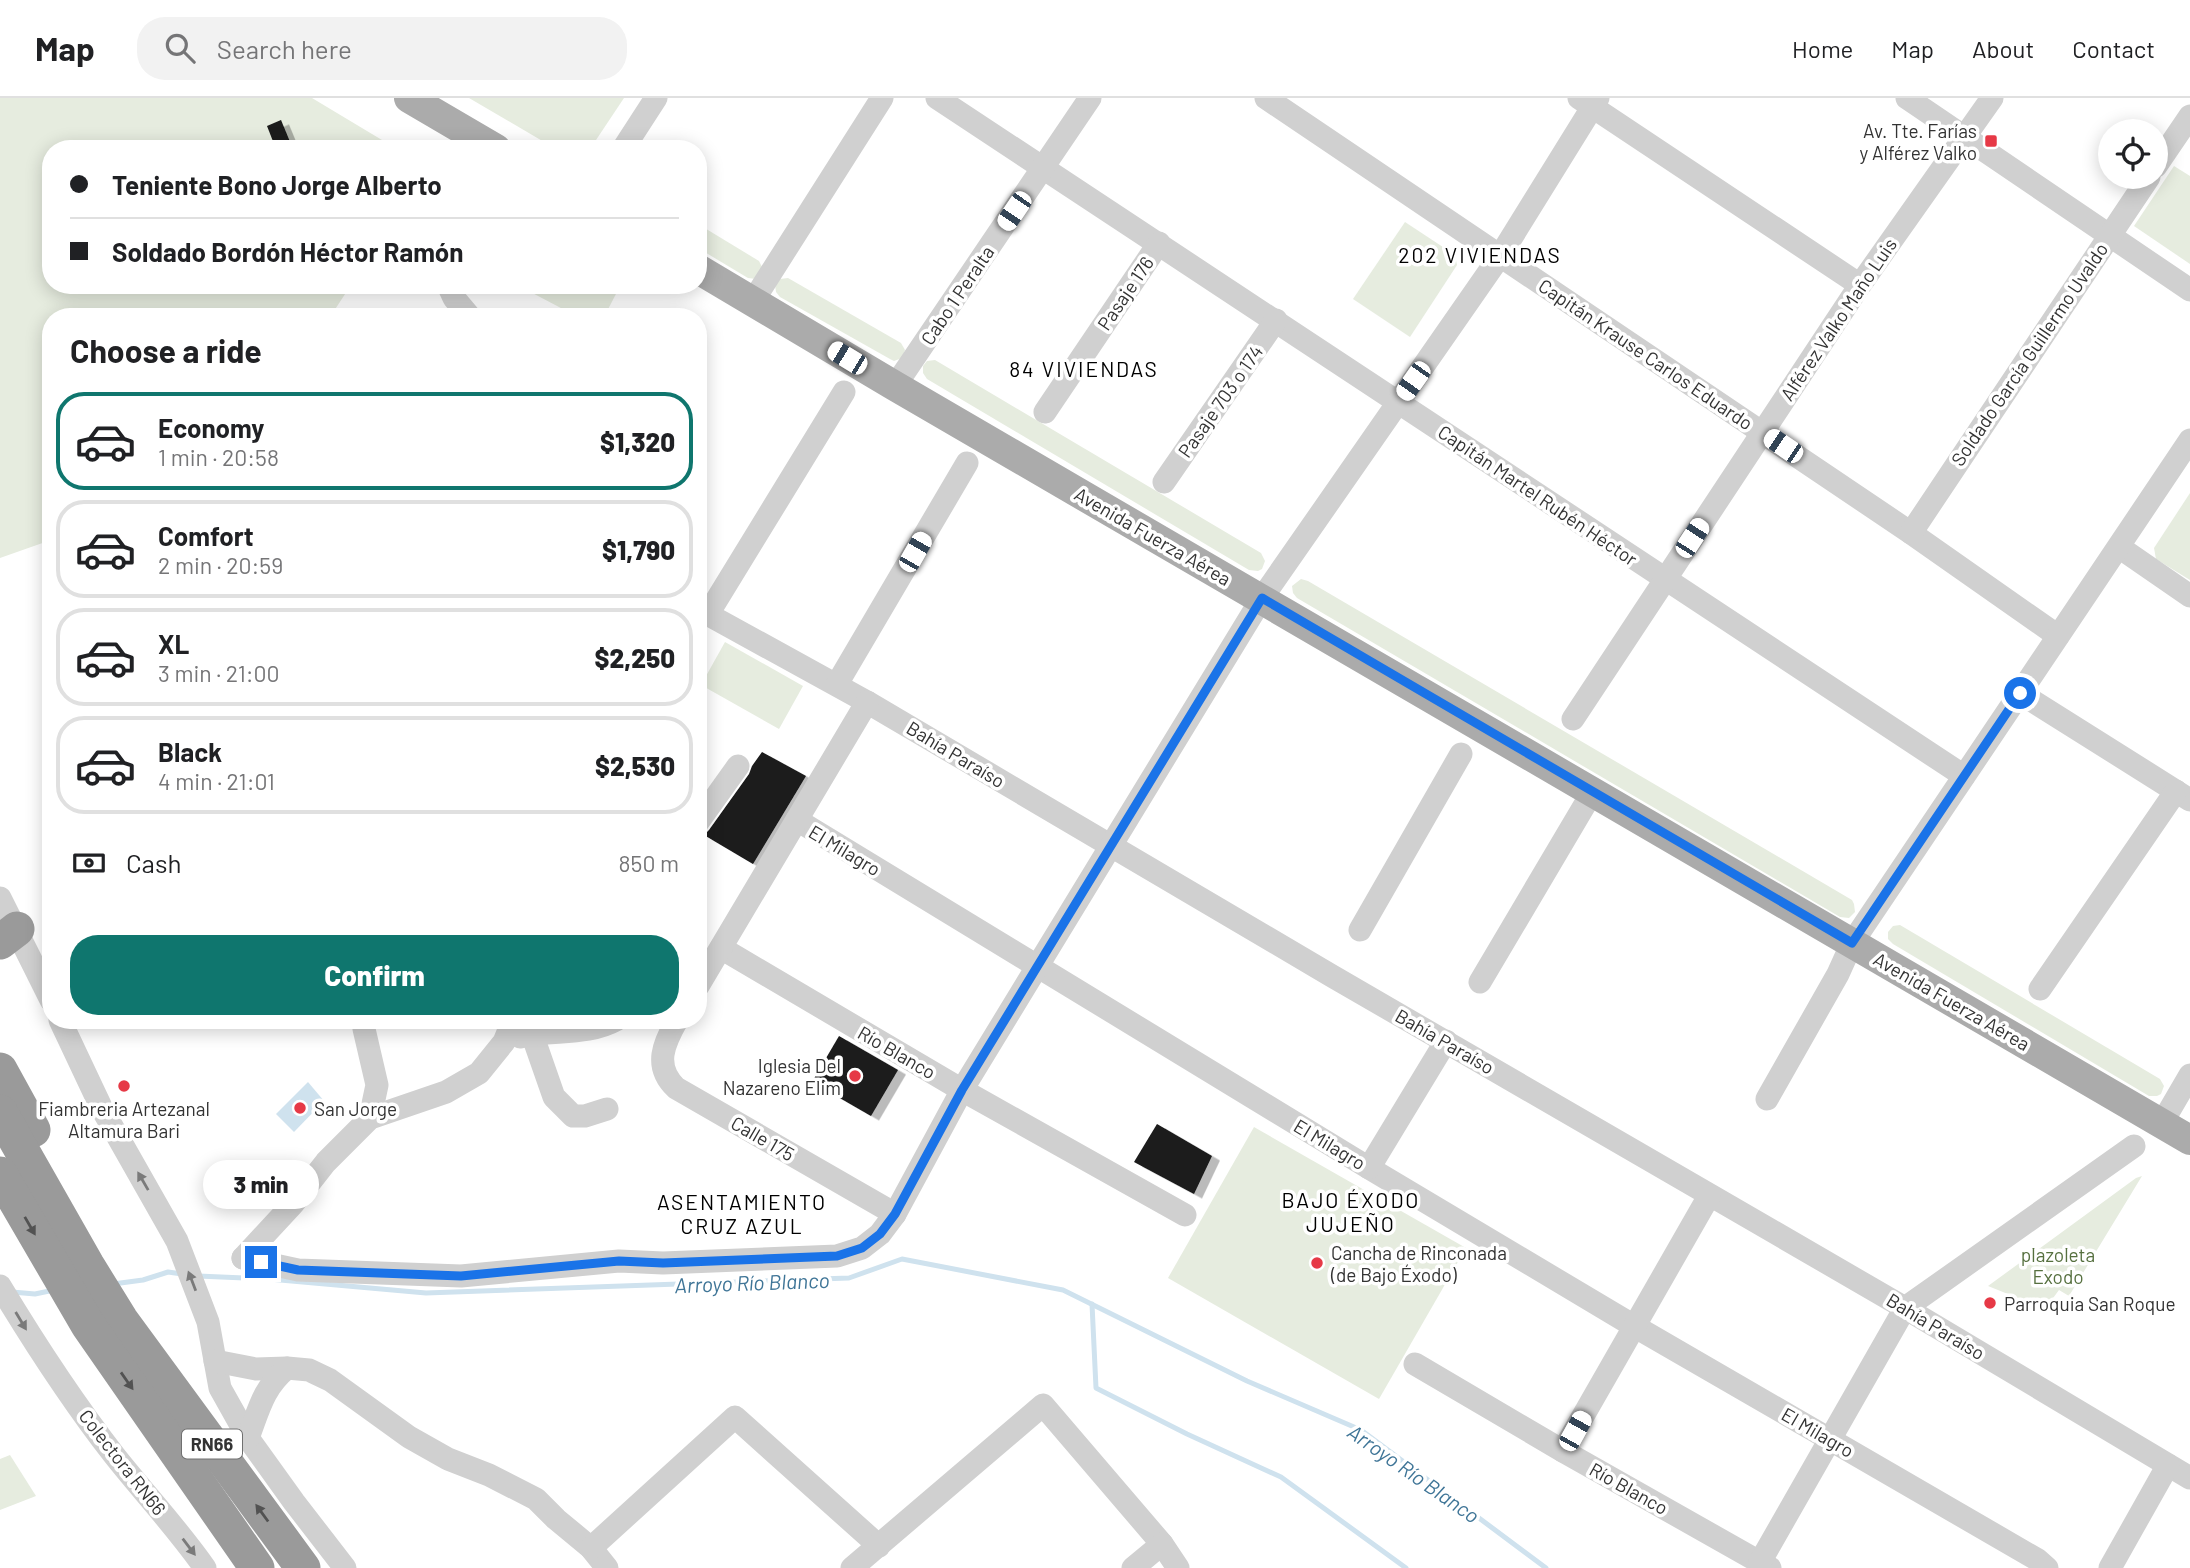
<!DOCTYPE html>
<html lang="en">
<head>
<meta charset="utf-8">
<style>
  :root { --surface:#fff; --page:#f2f2f2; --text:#202124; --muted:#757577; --line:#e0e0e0; --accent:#0f766e }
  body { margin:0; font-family:Barlow,sans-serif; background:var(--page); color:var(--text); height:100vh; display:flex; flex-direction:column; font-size:26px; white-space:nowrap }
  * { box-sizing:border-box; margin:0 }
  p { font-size:23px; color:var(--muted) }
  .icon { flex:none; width:38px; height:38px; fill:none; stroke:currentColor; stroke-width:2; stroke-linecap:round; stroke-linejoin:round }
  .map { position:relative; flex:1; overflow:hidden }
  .details { position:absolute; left:42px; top:210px; width:665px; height:721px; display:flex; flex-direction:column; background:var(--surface); border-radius:28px; box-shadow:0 4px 18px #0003 }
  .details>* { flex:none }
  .top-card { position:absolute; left:42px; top:42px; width:665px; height:154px; border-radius:28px; box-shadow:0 4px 18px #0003; display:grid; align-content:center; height:154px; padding:0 28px; background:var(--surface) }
  .tools { position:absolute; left:2098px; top:21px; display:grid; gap:14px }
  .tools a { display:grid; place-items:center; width:70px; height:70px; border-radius:50%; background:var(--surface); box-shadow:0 4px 18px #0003; font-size:35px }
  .end { position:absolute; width:32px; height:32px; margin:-16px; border:9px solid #1a73e8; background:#fff; box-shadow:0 0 0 4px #fff }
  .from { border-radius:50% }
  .bubble { position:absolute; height:49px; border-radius:24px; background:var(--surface); box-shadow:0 4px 18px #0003; font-size:23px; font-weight:800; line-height:49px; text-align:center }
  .car { position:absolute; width:21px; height:42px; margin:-21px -10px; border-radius:9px; box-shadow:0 0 5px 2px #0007; background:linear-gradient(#fff 24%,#345 0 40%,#fff 0 76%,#345 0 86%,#fff 0) }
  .top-card b { display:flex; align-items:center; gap:24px; height:66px; font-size:26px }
  .top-card b+b { border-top:2px solid var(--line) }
  .top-card i { width:18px; height:18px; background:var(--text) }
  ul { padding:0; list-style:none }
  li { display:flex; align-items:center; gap:21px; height:98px; margin:0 14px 10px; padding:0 14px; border:4px solid var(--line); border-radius:28px }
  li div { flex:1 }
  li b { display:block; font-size:26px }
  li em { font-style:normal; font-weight:800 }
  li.current { border-color:var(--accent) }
  li>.icon { width:63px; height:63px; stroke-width:1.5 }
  h2 { padding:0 28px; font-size:32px; line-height:84px }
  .pay { display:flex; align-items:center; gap:18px; height:77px; padding:0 28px; font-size:26px }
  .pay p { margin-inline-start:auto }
  .cta { display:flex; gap:14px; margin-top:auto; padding:14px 28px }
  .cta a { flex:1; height:80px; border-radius:28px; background:var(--accent); color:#fff; font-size:28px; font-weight:800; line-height:80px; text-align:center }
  header { display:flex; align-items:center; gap:42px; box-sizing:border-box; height:98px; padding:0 35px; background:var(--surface); border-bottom:2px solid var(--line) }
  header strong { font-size:33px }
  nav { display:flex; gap:38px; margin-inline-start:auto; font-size:24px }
  .search { width:490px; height:63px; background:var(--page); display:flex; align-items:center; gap:18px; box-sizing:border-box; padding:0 24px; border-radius:28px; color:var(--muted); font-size:26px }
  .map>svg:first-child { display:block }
</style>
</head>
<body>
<header>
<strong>Map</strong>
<div class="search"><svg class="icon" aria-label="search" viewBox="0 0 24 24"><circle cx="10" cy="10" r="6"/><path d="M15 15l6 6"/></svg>Search here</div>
<nav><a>Home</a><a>Map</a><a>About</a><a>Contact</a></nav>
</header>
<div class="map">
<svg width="2190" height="1470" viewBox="0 0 2190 1470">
  <defs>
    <filter id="shadow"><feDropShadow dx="8" dy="4.5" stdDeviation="0" flood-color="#0004"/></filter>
  </defs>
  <rect width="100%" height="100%" fill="#fff"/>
  <g fill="#e6ecdf">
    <polygon points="0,0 312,0 397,51 51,51 51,187 351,187 330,219 51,219 51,442 0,460"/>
    <polygon points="469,0 624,0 590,51 556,51"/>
    <polygon points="2174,68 2190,78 2190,166 2134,128"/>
    <polygon points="1405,124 1455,157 1457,167 1410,239 1353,201"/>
    <polygon points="698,126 759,163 763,171 756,181 748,180 698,150"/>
    <polygon points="788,180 901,245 905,252 902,260 894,263 890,261 780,199 776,194 775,187 780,181"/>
    <polygon points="522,187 610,187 618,192 604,219 578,219 521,189"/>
    <polygon points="935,262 1261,455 1265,463 1262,471 1258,473 1249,472 927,281 923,275 923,268 927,263"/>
    <polygon points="2190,395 2190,482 2156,461 2154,450"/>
    <polygon points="1301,481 1308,483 1852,802 1854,806 1855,814 1849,820 1840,819 1297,500 1293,495 1292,488"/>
    <polygon points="725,544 803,588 779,631 701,587"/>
    <polygon points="1900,827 2160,981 2164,988 2161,996 2157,998 2149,998 1893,846 1888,841 1888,834 1893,828"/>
    <polygon points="1254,1029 1466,1150 1379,1301 1168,1180"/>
    <polygon points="2142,1078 2069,1198 2059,1192 2045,1211 1988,1188 2136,1080"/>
    <polygon points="10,1357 36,1398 0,1412 0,1361"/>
  </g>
  <polygon fill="#cfe2ee" points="308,984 324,1003 294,1034 276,1016"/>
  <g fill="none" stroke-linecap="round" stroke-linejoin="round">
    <g stroke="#cfe2ee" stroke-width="5">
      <polyline points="198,1178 269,1181 426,1195 849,1180 902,1161 1063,1192 1247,1283 1361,1332 1546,1470"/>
      <polyline points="113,1186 143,1182 168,1174 182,1176"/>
      <polyline points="12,1194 35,1196 54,1192"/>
      <polyline points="1092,1206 1096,1290 1187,1336 1281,1379 1406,1470"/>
    </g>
  </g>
  <g fill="#1a1a1a" filter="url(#shadow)">
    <polygon points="281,22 293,51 276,51 267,28"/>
    <polygon points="762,654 806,678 753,766 704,737 709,732 749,676 752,668"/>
    <polygon points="839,938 898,972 871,1018 812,984"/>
    <polygon points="1157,1026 1212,1058 1194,1096 1134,1064"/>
  </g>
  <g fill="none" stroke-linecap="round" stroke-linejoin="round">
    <g stroke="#d0d0d0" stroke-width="23">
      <polyline points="937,0 1964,678"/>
      <polyline points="1266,0 1911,435 2058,538"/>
      <polyline points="1579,0 1860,187"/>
      <polyline points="1907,0 2190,192"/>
      <polyline points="623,51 656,0"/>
      <polyline points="2156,68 2190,18"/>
      <polyline points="448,187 454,200 470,219"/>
      <polyline points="753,203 882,0"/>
      <polyline points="895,288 1090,0"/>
      <polyline points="1045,314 1159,145"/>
      <polyline points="1164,384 1276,222"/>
      <polyline points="1911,435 2149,79"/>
      <polyline points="2119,449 2190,498"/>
      <polyline points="698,511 867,604 1332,878 1905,1210 2190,1380"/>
      <polyline points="708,516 844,294"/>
      <polyline points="837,586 967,365"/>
      <polyline points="2020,595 2190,702"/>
      <polyline points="1573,621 1860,187 1992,0"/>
      <polyline points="797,722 1369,1070 1634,1228 2038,1462 2047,1470"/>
      <polyline points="698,724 738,668"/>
      <polyline points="0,800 51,902"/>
      <polyline points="1360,832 1461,656"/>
      <polyline points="721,850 962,992 1185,1117"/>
      <polyline points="1480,884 1593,693"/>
      <polyline points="698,888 867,604"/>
      <polyline points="2040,891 2176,693"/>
      <polyline points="60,922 101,1009 177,1143 208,1224 220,1290 248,1340 294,1404 345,1470"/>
      <polyline points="365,922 364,931 377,987 370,1020"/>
      <path d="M 677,922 C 664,945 653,968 676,990 L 895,1116"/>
      <polyline points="532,936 554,999 573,1018 585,1018 607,1011"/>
      <path d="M 520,939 C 552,931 587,938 616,922"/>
      <polyline points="1767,1001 1838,876 1852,845 2190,342"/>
      <polyline points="2162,1025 2190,977"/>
      <polyline points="1369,1070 1446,943"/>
      <polyline points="243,1160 298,1172 461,1178 619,1163 663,1165 837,1158 862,1150 880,1136 895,1116 962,992 1262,500 1500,158 1598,0"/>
      <polyline points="243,1160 293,1106 326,1064 370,1020 446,994 479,975 504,944 513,922"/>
      <path d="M 0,1188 C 35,1246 72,1303 114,1357 C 144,1395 177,1430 205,1470"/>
      <polyline points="215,1263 256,1271 287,1270"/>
      <polyline points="1415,1266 1563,1353 1770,1470"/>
      <path d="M 248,1340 C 259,1311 263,1290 287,1270 L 309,1272 L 330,1282 L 409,1339 L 448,1361 L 489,1377 L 536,1401 L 556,1421 L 591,1450 L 607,1470"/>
      <polyline points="1563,1353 1709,1098"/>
      <polyline points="591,1450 735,1319 879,1448"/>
      <polyline points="1760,1464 1905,1210 2134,1048"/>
      <polyline points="852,1470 1043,1307 1162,1446 1178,1470"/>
      <polyline points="1133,1470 1162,1446"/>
      <polyline points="2110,1470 2168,1367"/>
    </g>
    <g stroke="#ababab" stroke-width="30">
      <polyline points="409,0 496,51"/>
      <polyline points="698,171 895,288 2190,1042"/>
    </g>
    <g stroke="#9a9a9a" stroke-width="35">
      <polyline points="0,844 17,831"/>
      <polyline points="0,972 33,1032"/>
      <polyline points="0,1014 87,1167 121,1222 303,1470"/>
      <polyline points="0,1076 88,1227 257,1470"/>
    </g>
  </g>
  <defs><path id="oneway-solid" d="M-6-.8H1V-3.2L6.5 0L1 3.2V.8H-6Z" transform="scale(1.75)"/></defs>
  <g fill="#7a7a7a">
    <use href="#oneway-solid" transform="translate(143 1083) rotate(-120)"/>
    <use href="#oneway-solid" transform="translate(192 1183) rotate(-111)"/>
    <use href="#oneway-solid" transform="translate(21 1223) rotate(59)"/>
    <use href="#oneway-solid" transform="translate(189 1449) rotate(53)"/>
  </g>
  <g fill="#525252">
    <use href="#oneway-solid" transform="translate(30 1128) rotate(60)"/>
    <use href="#oneway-solid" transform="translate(127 1283) rotate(55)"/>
    <use href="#oneway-solid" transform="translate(262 1415) rotate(-126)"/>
  </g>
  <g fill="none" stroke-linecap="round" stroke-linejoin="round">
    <polyline stroke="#1a73e8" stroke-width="9" points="261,1164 298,1172 461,1178 619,1163 663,1165 837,1158 862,1150 880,1136 895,1116 962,992 1262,500 1852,845 2020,595"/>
  </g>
  <g fill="#e63946" stroke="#fff" stroke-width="2.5">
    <rect x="1984" y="36" width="14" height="14" rx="3.5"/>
    <circle cx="855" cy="978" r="7"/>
    <circle cx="124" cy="988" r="7"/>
    <circle cx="300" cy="1010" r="7"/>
    <circle cx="1317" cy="1165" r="7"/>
    <circle cx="1990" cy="1205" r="7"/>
  </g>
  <g text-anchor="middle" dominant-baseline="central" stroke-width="7" stroke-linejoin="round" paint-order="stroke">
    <rect fill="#fff" stroke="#707070" stroke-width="2" x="182" y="1331.5" width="60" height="29" rx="5"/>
    <g font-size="18" font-weight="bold" fill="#333">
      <text x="212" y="1346">RN66</text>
    </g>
    <g font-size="19" fill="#333" stroke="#fff" text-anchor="start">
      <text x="1977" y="32" text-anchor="end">Av. Tte. Farías<tspan x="1977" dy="22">y Alférez Valko</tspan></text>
      <text x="841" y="967" text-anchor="end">Iglesia Del<tspan x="841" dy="22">Nazareno Elim</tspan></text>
      <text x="124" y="1010" text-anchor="middle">Fiambreria Artezanal<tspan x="124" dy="22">Altamura Bari</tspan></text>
      <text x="314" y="1010">San Jorge</text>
      <text x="1331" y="1154">Cancha de Rinconada<tspan x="1331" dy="22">(de Bajo Éxodo)</tspan></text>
      <text x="2004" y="1205">Parroquia San Roque</text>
    </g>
    <g font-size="19" fill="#333" stroke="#fff">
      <text transform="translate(1125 195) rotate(-56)">Pasaje 176</text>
      <text transform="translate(957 197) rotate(-56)">Cabo 1 Peralta</text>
      <text transform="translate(1838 221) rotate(-56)">Alférez Valko Maño Luis</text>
      <text transform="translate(1646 256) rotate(34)">Capitán Krause Carlos Eduardo</text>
      <text transform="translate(2029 256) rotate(-56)">Soldado García Guillermo Uvaldo</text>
      <text transform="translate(1220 303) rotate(-55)">Pasaje 703 o 174</text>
      <text transform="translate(1538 397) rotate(34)">Capitán Martel Rubén Héctor</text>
      <text transform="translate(1153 438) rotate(30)">Avenida Fuerza Aérea</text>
      <text transform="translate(956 656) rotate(31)">Bahía Paraíso</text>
      <text transform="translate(845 752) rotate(31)">El Milagro</text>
      <text transform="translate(1952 903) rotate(30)">Avenida Fuerza Aérea</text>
      <text transform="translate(1445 943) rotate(30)">Bahía Paraíso</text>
      <text transform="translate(897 954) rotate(30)">Río Blanco</text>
      <text transform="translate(763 1040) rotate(30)">Calle 175</text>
      <text transform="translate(1330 1046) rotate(31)">El Milagro</text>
      <text transform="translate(1936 1228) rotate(31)">Bahía Paraíso</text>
      <text transform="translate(1818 1334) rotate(30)">El Milagro</text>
      <text transform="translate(123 1364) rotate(52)">Colectora RN66</text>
      <text transform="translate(1629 1390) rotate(29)">Río Blanco</text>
    </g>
    <g font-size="19" fill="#56703f" stroke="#fff">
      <text x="2058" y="1156">plazoleta<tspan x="2058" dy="22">Exodo</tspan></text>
    </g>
    <g font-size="21" letter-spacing="2" fill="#000" stroke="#fff">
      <text x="1480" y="156">202 VIVIENDAS</text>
      <text x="1084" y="270">84 VIVIENDAS</text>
      <text x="1351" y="1101">BAJO ÉXODO<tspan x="1351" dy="24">JUJEÑO</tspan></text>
      <text x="742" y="1103">ASENTAMIENTO<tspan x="742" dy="24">CRUZ AZUL</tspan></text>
    </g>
    <g font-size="21" font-style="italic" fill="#3f7597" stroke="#fff">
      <text transform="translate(752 1184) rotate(-2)">Arroyo Río Blanco</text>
      <text transform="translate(1414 1375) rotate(35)">Arroyo Río Blanco</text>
    </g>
  </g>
</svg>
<div class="tools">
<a><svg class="icon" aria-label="locate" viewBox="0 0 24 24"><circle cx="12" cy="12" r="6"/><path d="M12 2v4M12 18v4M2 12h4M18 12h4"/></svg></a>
</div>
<i class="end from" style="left:2020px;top:595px"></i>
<i class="end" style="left:261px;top:1164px"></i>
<div class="bubble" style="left:203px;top:1062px;width:116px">3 min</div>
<i class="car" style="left:1014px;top:113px;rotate:214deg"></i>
<i class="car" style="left:847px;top:260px;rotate:301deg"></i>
<i class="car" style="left:1413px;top:283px;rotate:215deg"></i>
<i class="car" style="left:1783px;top:348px;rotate:304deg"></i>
<i class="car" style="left:1692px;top:440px;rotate:33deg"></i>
<i class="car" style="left:915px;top:454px;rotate:30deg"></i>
<i class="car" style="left:1575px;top:1333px;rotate:29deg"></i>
<div class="top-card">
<b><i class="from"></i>Teniente Bono Jorge Alberto</b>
<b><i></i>Soldado Bordón Héctor Ramón</b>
</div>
<section class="details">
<h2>Choose a ride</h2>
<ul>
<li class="current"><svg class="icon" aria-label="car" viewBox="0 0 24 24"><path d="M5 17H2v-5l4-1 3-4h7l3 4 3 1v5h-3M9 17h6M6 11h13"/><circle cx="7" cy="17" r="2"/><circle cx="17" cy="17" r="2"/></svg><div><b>Economy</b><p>1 min · 20:58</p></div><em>$1,320</em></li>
<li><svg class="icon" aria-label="car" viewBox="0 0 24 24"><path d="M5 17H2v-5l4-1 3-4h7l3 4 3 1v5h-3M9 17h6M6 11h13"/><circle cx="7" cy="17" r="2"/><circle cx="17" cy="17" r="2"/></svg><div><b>Comfort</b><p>2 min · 20:59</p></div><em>$1,790</em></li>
<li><svg class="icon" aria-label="car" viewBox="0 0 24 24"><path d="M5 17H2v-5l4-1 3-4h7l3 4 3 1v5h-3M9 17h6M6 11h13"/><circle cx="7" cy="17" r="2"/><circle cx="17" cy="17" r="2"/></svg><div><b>XL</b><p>3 min · 21:00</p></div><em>$2,250</em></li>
<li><svg class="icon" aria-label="car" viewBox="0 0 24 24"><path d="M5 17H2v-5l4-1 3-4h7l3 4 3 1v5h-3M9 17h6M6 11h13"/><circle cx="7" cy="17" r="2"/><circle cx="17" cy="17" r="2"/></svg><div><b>Black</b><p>4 min · 21:01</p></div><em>$2,530</em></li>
</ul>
<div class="pay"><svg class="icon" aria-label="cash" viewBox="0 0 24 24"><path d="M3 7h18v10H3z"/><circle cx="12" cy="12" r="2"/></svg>Cash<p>850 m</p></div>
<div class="cta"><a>Confirm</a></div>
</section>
</div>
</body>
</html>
